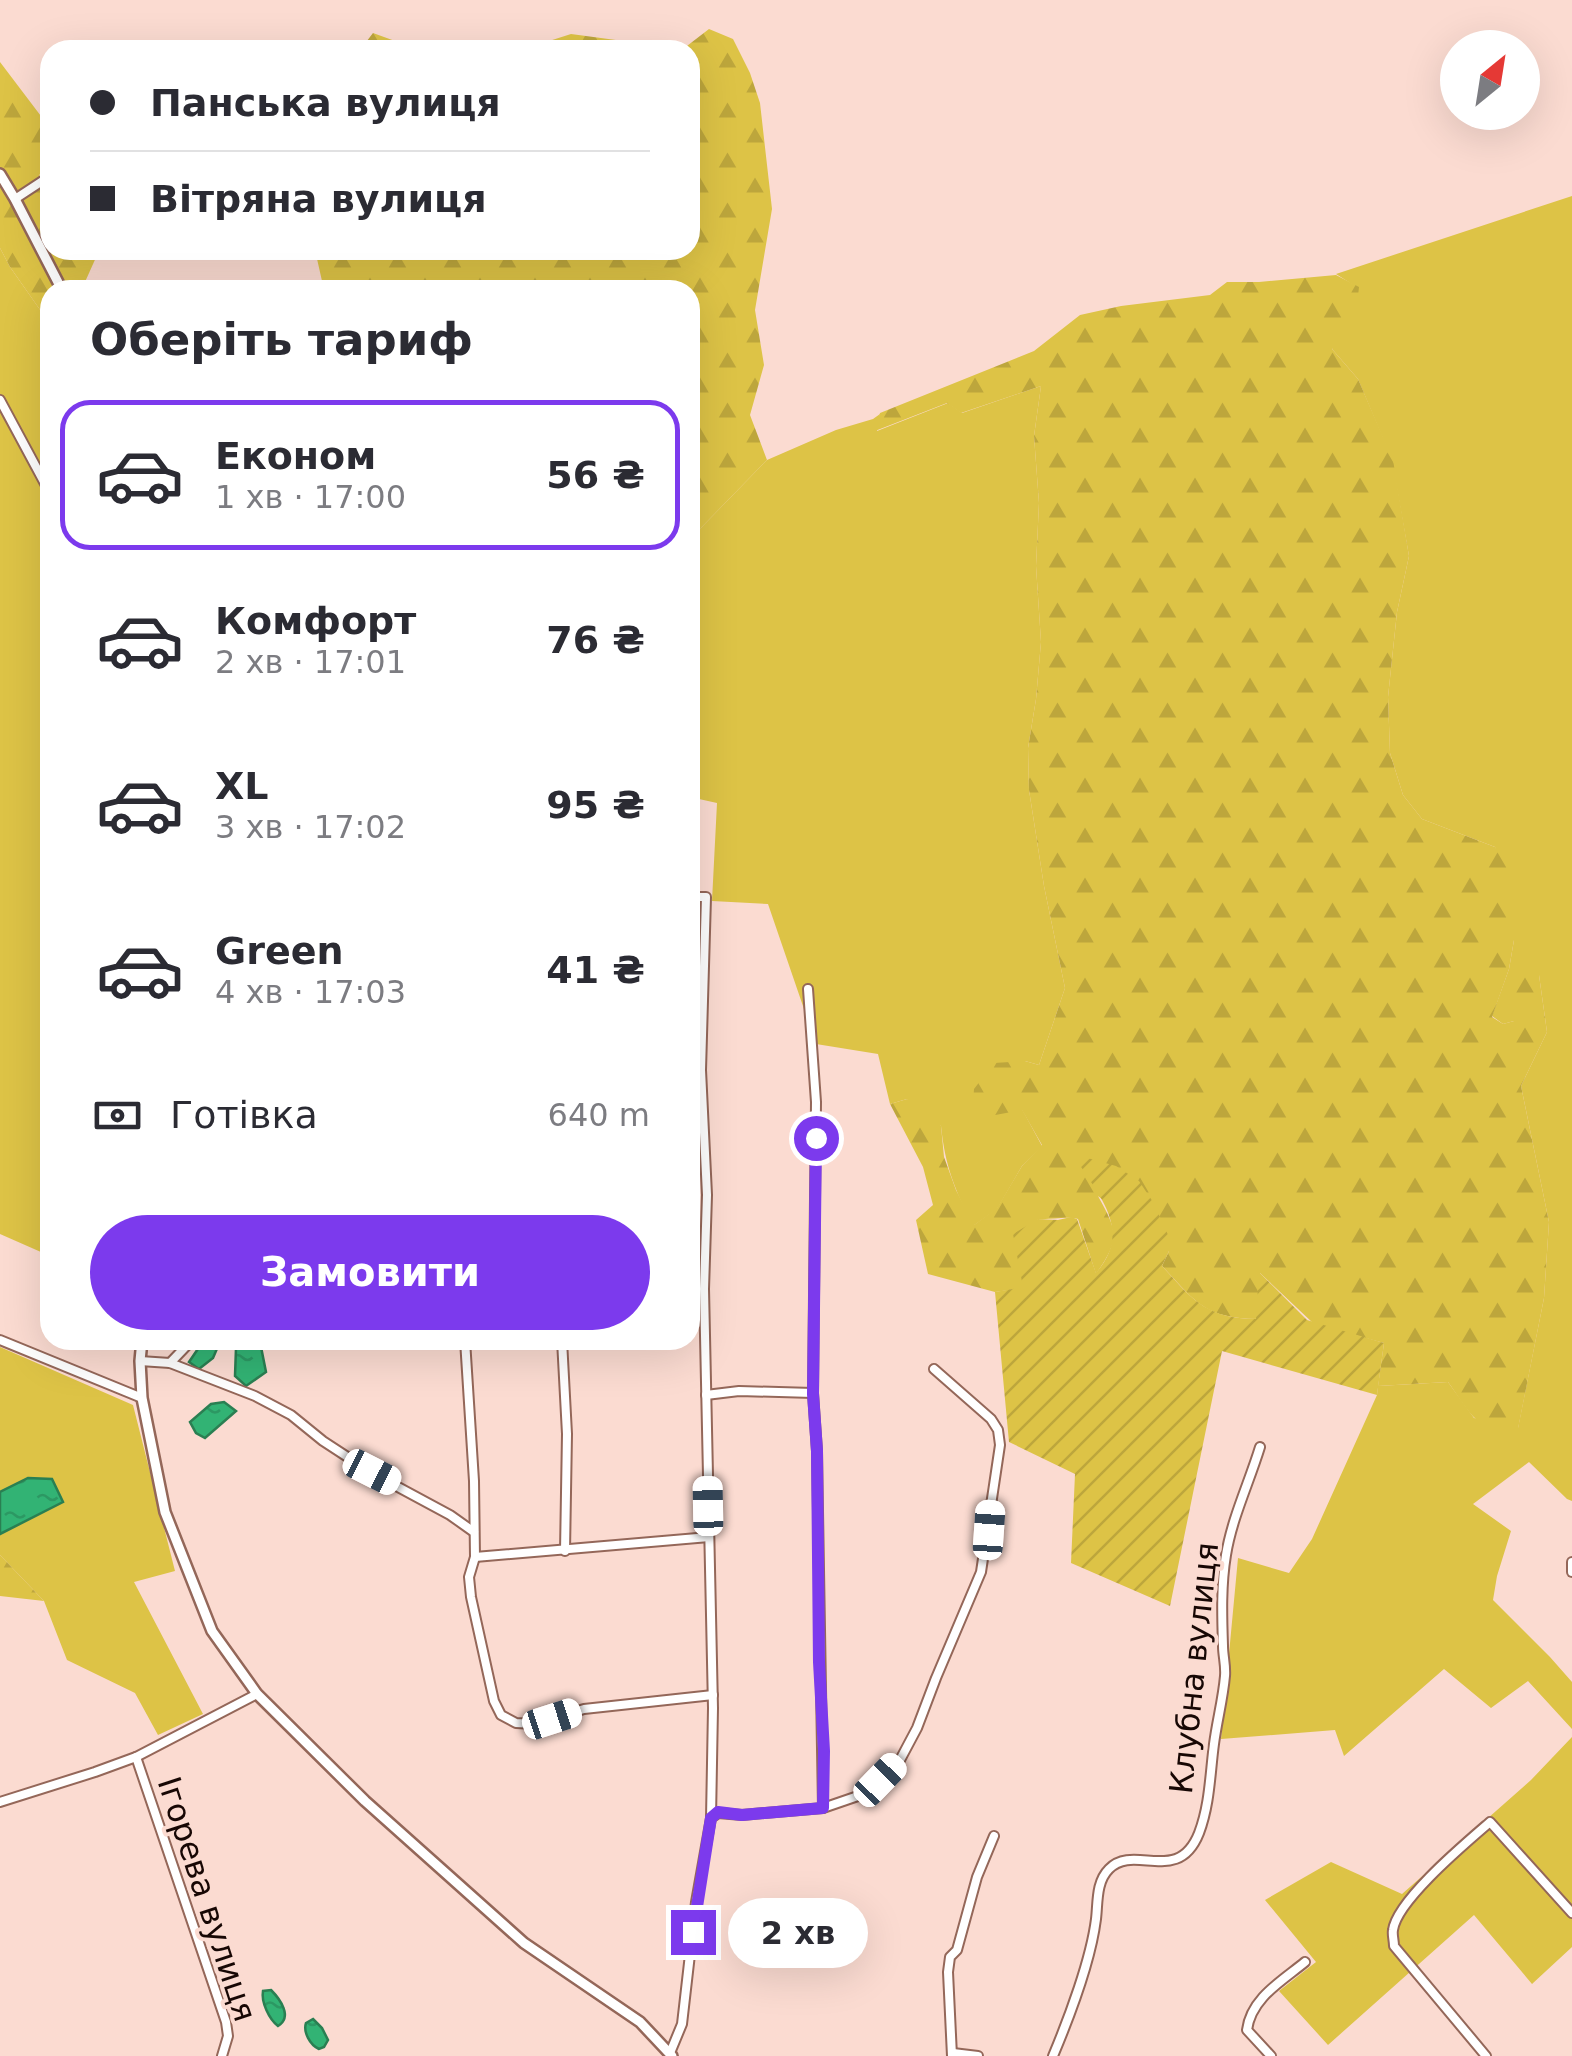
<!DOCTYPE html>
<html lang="uk">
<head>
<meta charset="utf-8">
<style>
  :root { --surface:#fff; --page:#f2f2f3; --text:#2b2b33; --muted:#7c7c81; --line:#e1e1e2; --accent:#7c3aed }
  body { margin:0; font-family:"DejaVu Sans",sans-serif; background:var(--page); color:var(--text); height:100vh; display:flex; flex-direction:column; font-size:38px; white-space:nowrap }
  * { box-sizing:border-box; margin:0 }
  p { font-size:32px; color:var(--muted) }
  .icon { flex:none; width:55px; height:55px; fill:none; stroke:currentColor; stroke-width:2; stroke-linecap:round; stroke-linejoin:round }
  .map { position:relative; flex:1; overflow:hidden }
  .sheet { position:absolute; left:40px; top:280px; width:660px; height:1070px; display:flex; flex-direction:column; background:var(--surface); border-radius:30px; box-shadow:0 10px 40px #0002 }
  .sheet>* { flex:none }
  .hud { position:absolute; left:40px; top:40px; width:660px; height:220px; border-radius:30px; box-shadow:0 10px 40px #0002; display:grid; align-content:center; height:220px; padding:0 50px; background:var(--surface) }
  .needle { width:65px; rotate:30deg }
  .fabs { position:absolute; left:1440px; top:30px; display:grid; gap:20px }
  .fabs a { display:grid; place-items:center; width:100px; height:100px; border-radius:50%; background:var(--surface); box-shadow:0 10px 40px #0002; font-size:50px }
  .end { position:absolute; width:45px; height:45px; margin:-22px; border:12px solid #7c3aed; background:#fff; box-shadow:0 0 0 5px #fff }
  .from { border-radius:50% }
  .bubble { position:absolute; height:70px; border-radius:35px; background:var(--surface); box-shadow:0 10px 40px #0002; font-size:32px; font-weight:800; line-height:70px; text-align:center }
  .car { position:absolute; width:30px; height:60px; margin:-30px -15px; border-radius:12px; box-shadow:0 0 8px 2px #0007; background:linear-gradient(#fff 24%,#345 0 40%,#fff 0 76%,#345 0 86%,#fff 0) }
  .hud b { display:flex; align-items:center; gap:35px; height:95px; font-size:38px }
  .hud b+b { border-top:2px solid var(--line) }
  .hud i { width:25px; height:25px; background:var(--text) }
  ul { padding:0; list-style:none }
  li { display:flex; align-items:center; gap:30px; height:150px; margin:0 20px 15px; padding:0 30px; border:5px solid transparent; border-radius:30px }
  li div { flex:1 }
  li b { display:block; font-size:38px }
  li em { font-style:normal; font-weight:800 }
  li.on { border-color:var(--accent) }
  li>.icon { width:90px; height:90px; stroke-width:1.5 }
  h2 { padding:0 50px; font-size:45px; line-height:120px }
  .pay { display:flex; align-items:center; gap:25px; height:110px; padding:0 50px; font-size:38px }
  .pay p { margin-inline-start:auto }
  .cta { display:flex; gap:20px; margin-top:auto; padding:20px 50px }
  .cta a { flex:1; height:115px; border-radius:60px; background:var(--accent); color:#fff; font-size:40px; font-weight:800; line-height:115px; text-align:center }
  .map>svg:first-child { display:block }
</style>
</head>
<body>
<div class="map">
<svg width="1572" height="2056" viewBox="0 0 1572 2056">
  <defs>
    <pattern id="forest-firs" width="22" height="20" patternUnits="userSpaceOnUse" patternTransform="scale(2.5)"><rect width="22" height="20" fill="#ddc346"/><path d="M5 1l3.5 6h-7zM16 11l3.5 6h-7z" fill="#bda63c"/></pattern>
    <pattern id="garden-furrows" width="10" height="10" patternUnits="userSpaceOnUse" patternTransform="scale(2.5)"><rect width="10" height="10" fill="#ddc346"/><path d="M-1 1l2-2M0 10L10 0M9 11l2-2" fill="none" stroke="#bda63c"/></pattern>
    <pattern id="water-ripples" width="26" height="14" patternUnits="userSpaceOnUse" patternTransform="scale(2.5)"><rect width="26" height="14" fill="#32b374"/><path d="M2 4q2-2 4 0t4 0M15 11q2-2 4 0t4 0" fill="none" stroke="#2c9863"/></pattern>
  </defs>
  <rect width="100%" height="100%" fill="#fbdbd1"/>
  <g fill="#ddc346">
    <polygon points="1572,196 1572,1501 1567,1499 1529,1462 1473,1504 1511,1531 1497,1576 1493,1600 1550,1657 1572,1682 1572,1729 1528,1681 1491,1708 1444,1669 1344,1756 1335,1730 1221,1739 1238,1558 1289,1573 1312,1539 1377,1395 1378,1386 1448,1382 1474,1418 1518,1428 1544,1298 1549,1222 1521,1086 1547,1032 1539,975 1514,1021 1503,1024 1492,1016 1509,969 1514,940 1495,847 1422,819 1403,795 1390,753 1388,697 1397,612 1409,556 1392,460 1358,379 1332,349 1358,288 1336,274"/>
    <polygon points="0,248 10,267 50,324 50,1256 0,1234"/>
    <path d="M 1041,386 L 1034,436 L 1039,503 L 1036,566 L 1041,642 L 1036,699 L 1028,748 L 1029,790 L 1044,886 L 1065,988 L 1039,1065 L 1025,1061 L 1022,1109 L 1042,1146 L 1022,1166 L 997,1209 L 973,1226 C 955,1190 945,1166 941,1126 L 907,1099 L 890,1104 L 878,1054 L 816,1044 L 768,904 L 712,901 L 717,803 L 690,797 L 690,554 L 693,536 L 767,460 L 836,430 L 873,419 L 880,414 L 877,431 L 948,403 L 962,413 Z"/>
    <polygon points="0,1347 133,1405 175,1571 134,1582 203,1714 158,1735 135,1693 67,1660 44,1601 0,1555"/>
    <polygon points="1572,1737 1572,1947 1532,1984 1474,1915 1328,2045 1279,1991 1316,1962 1265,1900 1331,1862 1402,1894 1531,1780"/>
  </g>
  <g fill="url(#forest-firs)">
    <polygon points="709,29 733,39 750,73 760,103 772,209 755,310 764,365 750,415 767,460 693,536 690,554 690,290 335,290 322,281 315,250 690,250 690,50 521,50 571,34 683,49"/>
    <polygon points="373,33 417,49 420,50 360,50"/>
    <polygon points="0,62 50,128 50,167 39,175 50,190 50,250 95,250 98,253 85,282 96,284 99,290 50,290 50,324 10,267 0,248"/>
    <path d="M 1336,275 L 1359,287 L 1355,324 L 1332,349 L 1358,379 L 1393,460 L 1409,556 L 1397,612 L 1388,697 L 1390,753 L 1403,795 L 1422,819 L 1495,847 L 1516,881 L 1514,940 L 1509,969 L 1492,1017 L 1503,1024 L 1514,1021 L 1513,990 L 1523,974 L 1539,975 L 1547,1032 L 1521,1086 L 1549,1222 L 1544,1298 L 1518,1429 C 1477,1435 1469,1411 1448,1382 L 1378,1386 L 1384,1343 L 1314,1324 L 1260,1273 L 1257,1319 C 1204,1318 1196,1302 1162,1266 L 1169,1251 L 1098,1196 C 1118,1232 1120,1239 1096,1274 L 1078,1219 C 1066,1216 1051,1220 1038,1219 L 1024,1288 L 995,1292 L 928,1274 L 916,1220 L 933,1205 L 923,1167 L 890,1104 L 907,1099 L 928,1104 L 941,1126 L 944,1157 L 956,1190 L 974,1225 L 997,1208 L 1022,1166 L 1042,1145 L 1022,1110 L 990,1116 L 973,1102 L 974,1089 L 994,1063 L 1025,1061 L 1039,1065 L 1065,988 L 1044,886 L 1029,790 L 1028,748 L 1036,699 L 1041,642 L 1036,566 L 1039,503 L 1034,436 L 1041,386 L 961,413 L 947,403 L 875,431 L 880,413 L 1034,351 L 1080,315 L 1121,306 L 1210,295 L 1227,282 L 1259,282 Z"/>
    <polygon points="0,1555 44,1601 0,1596"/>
  </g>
  <path fill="url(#garden-furrows)" d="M 1073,1154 L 1116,1166 L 1139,1181 L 1153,1202 L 1169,1237 L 1169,1251 L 1162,1266 C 1194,1301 1206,1318 1256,1319 L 1259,1272 L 1307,1320 L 1384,1343 L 1377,1395 L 1222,1351 L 1170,1606 L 1071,1563 L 1075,1474 L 1009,1442 L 995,1292 L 1023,1287 L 1013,1234 L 1038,1219 L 1058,1220 L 1071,1217 L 1077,1219 L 1096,1273 C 1134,1229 1098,1196 1073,1154 Z"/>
  <g fill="url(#water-ripples)" stroke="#2a7f52" stroke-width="2.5">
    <polygon points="204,1340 214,1340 219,1344 213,1358 199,1369 189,1362"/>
    <polygon points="244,1340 260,1342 266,1372 246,1386 235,1376 236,1348"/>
    <polygon points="224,1402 236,1411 205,1438 196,1433 190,1422 211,1404"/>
    <polygon points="28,1478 52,1479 63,1502 0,1534 0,1492"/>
    <path d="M 271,1990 C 280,1999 293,2017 278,2026 C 269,2019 261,2002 263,1991 Z"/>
    <path d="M 313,2019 L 322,2028 L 328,2040 L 324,2047 L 319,2049 C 310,2045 303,2032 306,2023 Z"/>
  </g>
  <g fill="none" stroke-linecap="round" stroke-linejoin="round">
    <g stroke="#946759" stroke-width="12">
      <g id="minor">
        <polyline points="15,199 50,176"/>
        <polyline points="0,400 50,493"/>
        <polyline points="690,897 706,897 701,1070 707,1195 704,1289 713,1708 711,1818"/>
        <polyline points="808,989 816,1102 813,1393 817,1451 823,1808"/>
        <polyline points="0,1340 142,1398"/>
        <polyline points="465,1340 474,1481 475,1557 469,1577 471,1597 494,1701 501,1715 516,1723 535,1724 584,1709 713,1695"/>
        <polyline points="562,1340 567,1434 565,1551"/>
        <polyline points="140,1361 170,1363 255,1396 291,1415 323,1441 372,1473 450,1515 474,1532"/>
        <polyline points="170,1363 192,1340"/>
        <polyline points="706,1395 739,1391 813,1393"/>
        <polyline points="475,1557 709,1537"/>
        <polyline points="1572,1562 1572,1572"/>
        <polyline points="136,1757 226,2022 228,2036 222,2056"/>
        <polyline points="0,1802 95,1772 136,1757 257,1694"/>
        <polyline points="670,2053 682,2024 696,1902 711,1818 718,1813 742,1815 823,1808 858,1796 880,1780 900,1760 917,1728 936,1678 981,1572 1000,1445 998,1430 991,1419 934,1369"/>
        <polyline points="953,2053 978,2056"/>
        <polyline points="952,2056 948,1972 950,1957 957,1950 977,1877 994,1836"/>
        <path d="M 1053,2056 C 1069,2018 1091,1959 1096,1919 C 1098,1902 1096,1882 1109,1869 C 1134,1843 1178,1886 1199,1833 C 1210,1804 1210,1774 1214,1744 C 1217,1721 1223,1699 1225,1676 C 1226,1666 1223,1656 1223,1646 C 1222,1616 1221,1585 1226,1555 C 1232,1518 1249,1483 1260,1447"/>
        <path d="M 1271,2056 L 1247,2030 C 1251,1998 1282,1981 1305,1962"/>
        <path d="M 1486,2056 L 1394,1946 C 1394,1940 1392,1935 1393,1930 C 1397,1900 1467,1842 1490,1822 L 1572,1913"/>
      </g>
    </g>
    <g stroke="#946759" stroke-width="14">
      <g id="tertiary">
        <polyline points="0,174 15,199 62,290"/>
        <polyline points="142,1340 140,1361 142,1398 165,1512 212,1631 257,1694 365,1801 524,1943 640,2022 672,2056"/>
      </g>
    </g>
    <use href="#minor" stroke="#fff" stroke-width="8"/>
    <use href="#tertiary" stroke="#fff" stroke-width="9"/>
  </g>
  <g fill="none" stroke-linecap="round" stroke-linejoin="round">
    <polyline stroke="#7c3aed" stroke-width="12" points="693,1932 711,1818 718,1812 742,1815 823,1808 824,1751 819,1662 817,1451 813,1394 816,1138"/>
  </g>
  <g text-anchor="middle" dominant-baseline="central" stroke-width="8" stroke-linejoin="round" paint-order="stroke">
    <g font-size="32" fill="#170704" stroke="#fbdbd1">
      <text transform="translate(1194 1668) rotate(-84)">Клубна вулиця</text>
      <text transform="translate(207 1899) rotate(72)">Ігорева вулиця</text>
    </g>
  </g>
</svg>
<div class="fabs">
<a><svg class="needle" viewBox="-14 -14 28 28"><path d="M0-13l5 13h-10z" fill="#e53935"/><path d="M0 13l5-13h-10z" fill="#7c7c81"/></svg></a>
</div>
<i class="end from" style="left:816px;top:1138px"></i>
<i class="end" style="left:693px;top:1932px"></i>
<div class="bubble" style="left:728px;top:1898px;width:140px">2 хв</div>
<i class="car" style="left:372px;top:1472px;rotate:117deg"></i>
<i class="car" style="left:708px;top:1506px;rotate:359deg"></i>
<i class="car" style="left:989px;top:1530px;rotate:4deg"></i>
<i class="car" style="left:552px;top:1719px;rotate:72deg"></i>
<i class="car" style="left:880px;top:1780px;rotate:44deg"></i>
<div class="hud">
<b><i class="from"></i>Панська вулиця</b>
<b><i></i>Вітряна вулиця</b>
</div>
<section class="sheet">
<h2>Оберіть тариф</h2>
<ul>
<li class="on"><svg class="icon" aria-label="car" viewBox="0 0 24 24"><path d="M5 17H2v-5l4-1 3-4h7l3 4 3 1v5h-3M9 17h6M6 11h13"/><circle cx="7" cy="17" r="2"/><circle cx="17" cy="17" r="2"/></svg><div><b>Економ</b><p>1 хв · 17:00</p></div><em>56 ₴</em></li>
<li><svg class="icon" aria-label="car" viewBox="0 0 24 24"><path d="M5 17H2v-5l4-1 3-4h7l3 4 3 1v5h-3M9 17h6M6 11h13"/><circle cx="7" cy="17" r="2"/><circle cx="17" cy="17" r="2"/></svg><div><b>Комфорт</b><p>2 хв · 17:01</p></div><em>76 ₴</em></li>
<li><svg class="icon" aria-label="car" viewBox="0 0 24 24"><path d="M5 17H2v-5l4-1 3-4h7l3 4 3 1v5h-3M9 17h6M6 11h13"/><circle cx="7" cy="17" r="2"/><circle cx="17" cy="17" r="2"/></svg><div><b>XL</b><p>3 хв · 17:02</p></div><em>95 ₴</em></li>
<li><svg class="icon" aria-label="car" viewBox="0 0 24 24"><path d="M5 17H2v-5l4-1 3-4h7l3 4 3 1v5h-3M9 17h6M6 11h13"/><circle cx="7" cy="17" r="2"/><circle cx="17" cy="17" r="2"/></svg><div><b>Green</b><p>4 хв · 17:03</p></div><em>41 ₴</em></li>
</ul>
<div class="pay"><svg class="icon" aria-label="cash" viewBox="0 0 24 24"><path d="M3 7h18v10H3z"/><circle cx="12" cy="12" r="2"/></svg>Готівка<p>640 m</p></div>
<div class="cta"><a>Замовити</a></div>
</section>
</div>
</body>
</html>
